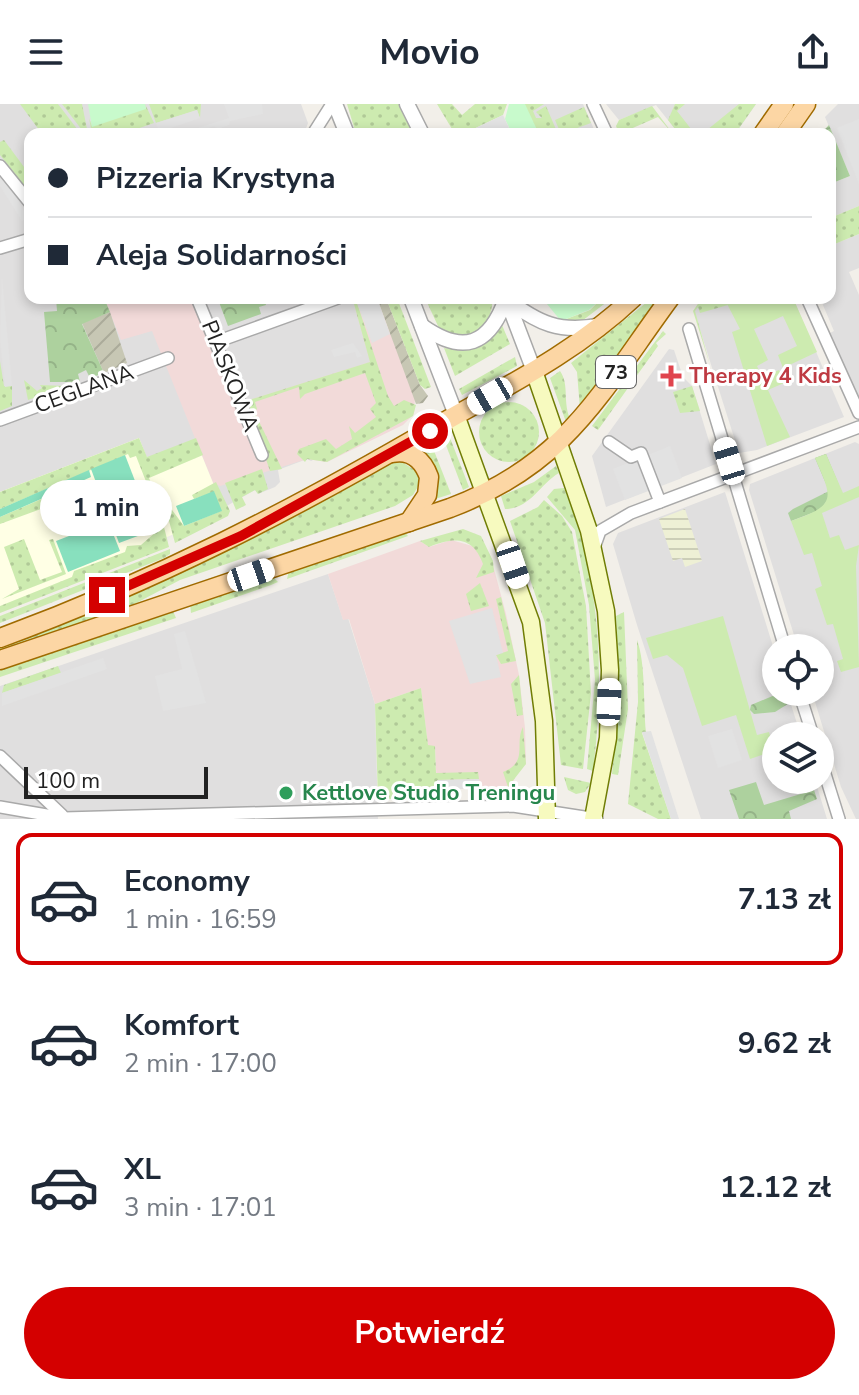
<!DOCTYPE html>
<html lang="pl">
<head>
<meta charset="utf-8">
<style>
  :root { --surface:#fff; --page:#f2f2f3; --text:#1f2937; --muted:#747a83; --line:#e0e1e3; --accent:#d40000 }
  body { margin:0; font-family:"Nunito Sans",sans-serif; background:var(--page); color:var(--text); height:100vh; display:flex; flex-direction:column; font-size:30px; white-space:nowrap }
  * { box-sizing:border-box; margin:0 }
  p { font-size:26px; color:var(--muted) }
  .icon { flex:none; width:44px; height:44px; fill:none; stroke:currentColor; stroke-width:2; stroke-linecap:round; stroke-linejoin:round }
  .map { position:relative; height:715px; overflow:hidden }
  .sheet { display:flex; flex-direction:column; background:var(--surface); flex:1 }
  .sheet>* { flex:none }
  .top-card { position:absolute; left:24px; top:24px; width:812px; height:176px; border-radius:16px; box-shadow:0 4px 12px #0003; display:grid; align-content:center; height:176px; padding:0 24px; background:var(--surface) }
  .fabs { position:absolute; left:762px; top:530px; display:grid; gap:16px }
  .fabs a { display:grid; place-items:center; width:72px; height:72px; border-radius:50%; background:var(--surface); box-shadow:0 4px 12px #0003; font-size:40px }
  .scale { position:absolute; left:24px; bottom:20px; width:184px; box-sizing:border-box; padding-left:8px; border:4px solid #222; border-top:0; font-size:22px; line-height:28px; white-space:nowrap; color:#222; -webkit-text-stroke:6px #fff; paint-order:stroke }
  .end { position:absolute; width:36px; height:36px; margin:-18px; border:10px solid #d40000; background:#fff; box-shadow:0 0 0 4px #fff }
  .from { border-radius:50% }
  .bubble { position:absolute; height:56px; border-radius:28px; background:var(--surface); box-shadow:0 4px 12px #0003; font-size:26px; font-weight:700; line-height:56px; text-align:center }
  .car { position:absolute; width:24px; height:48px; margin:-24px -12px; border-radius:10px; box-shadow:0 0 6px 2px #0007; background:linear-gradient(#fff 24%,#345 0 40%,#fff 0 76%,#345 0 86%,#fff 0) }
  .top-card b { display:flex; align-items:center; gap:28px; height:76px; font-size:30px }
  .top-card b+b { border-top:2px solid var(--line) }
  .top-card i { width:20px; height:20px; background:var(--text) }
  ul { padding:14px 0 0; list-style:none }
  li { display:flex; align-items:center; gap:24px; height:132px; margin:0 16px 12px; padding:0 8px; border:4px solid transparent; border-radius:16px }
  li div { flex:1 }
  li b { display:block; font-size:30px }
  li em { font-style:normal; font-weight:700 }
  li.current { border-color:var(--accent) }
  li>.icon { width:72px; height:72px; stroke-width:1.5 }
  .cta { display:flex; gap:16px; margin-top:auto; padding:16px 24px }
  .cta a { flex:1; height:92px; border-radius:48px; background:var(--accent); color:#fff; font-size:32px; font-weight:700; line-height:92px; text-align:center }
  header { display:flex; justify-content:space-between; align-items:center; height:104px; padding:0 24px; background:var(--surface); font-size:36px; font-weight:700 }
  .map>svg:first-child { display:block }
</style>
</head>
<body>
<header><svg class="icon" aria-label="menu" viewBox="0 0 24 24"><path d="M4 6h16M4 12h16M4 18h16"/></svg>Movio<svg class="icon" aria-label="share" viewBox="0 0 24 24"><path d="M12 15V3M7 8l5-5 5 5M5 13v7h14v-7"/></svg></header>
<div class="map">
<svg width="859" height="715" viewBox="0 0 859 715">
  <defs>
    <pattern id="construction-furrows" width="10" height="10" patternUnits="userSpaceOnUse" patternTransform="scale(2)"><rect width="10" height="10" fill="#c7c7b4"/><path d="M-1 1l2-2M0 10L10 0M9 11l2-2" fill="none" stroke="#abab9a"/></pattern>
    <pattern id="farmland-rules" width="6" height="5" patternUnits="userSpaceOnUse" patternTransform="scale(2)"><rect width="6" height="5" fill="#eef0d5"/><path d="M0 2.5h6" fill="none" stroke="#ccceb7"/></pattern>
    <pattern id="grass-dots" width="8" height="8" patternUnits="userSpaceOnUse" patternTransform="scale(2)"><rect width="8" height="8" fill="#cdebb0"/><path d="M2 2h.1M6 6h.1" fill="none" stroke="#b0c997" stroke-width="1.8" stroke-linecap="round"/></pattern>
    <pattern id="forest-crowns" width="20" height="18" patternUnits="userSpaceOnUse" patternTransform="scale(2)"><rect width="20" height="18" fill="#add19e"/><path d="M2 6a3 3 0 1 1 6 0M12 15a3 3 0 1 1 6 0" fill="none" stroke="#95b388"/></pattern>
  </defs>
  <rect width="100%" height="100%" fill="#f2efe9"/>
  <g fill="#e0dfdf">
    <polygon points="0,0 301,0 308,19 304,30 30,30 30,194 375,194 413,305 311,357 307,355 278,366 280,378 275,383 258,390 255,386 223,404 147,354 139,334 0,388"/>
    <polygon points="525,0 583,0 596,30 539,30"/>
    <polygon points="606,0 756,0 735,30 679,30 656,1 619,16"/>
    <polygon points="838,0 859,0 859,102 830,114 830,80 850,72 825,13"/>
    <polygon points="859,130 859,164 849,168 859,191 859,301 828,230 834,227 820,194 830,194 830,142"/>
    <polygon points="703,194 793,194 844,313 757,346 739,349 694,207"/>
    <polygon points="669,245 674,246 683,273 692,282 716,360 606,403 592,352"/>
    <polygon points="855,338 859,340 859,715 856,715 841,683 812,588 820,588 820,544 798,544 749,386 750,380"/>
    <polygon points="725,388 776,552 776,588 787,588 801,632 776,632 776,676 815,676 827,715 701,715 637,521 613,440 618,429"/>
    <polygon points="328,470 343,515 348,514 375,600 378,715 0,715 0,582"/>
  </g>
  <g fill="#f2dad9">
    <polygon points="104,194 203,194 246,297 370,258 354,200 377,194 415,294 414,310 403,321 327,358 307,355 220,382 213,379 152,227 121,236"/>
    <polygon points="451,436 476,443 494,465 506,510 519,571 525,624 526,660 518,666 511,683 437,686 435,642 428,642 421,584 375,600 349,515 343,516 328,470 420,437 429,443"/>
  </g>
  <polygon fill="#ffffe5" points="139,334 147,354 196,337 225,408 0,505 0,388"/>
  <g fill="url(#construction-furrows)">
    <polygon points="377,194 386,194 420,281 428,292 423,299 416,300"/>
    <polygon points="110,208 127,259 104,269 82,219"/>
  </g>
  <polygon fill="url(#farmland-rules)" points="685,405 702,457 685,463 682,454 673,457 659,415"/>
  <g fill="url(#grass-dots)">
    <polygon points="20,0 58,0 81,30 42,30"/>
    <polygon points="62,0 82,0 88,30 85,30"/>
    <polygon points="145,0 154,19 122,30 92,30 89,14 92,22 146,4"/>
    <polygon points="149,0 201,0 200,14 197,6 156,19"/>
    <polygon points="347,0 399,0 415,30 356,30"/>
    <polygon points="437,0 452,0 462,11 475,0 507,0 503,11 463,30 455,30"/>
    <polygon points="517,0 544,0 533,7 536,14 542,14 536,8 546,2 558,30 530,30"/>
    <polygon points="675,0 685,0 677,7 695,30 679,30 668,16"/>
    <polygon points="739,0 756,0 735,30 702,30"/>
    <polygon points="652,2 673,30 658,13 619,30 616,22 619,16"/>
    <polygon points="584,3 591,19 561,30 555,16"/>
    <polygon points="4,36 30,71 30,89 0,51 0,38"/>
    <polygon points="859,102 859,130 830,142 830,114"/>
    <polygon points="386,194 397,194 431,283 425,285 420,281"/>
    <path d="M 425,194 L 492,194 C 495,224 461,245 438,222 Z"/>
    <polygon points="602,194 612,194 582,217 561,217 590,206"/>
    <polygon points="652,194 663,194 580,305 577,268 571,259"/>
    <polygon points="702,194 724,194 728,201 700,209 698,203 695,207 710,261 693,207"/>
    <polygon points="357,199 388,292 394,302 404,296 416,301 413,312 327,358 307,355 305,358 297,350 299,345 326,335 336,345 352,335 349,322 355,329 376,313 370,305 376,299 365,269 305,290 300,295 299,283 255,298 257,305 254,307 282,365 270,367 246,297 370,258 354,200"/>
    <path d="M 502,221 L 510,240 L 455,272 L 444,244 C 468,247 489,243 502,221 Z"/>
    <polygon points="663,227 666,230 656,239 658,242 598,326 592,322"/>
    <polygon points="515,253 517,262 462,291 459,285"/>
    <polygon points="0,257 4,282 12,282 12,302 0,307"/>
    <path d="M 560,267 C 570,281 562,300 571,316 L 566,318 L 550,274 Z"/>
    <polygon points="24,276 37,287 42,284 40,281 67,282 28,296"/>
    <polygon points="692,282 700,307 680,309 673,288"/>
    <circle cx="509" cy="328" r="30"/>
    <polygon points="447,326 469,383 463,386 441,328"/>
    <polygon points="139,334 147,353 196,334 203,351 149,374 160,401 156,403 136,352 130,354 128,350 0,405 0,388"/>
    <polygon points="429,334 451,390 432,396 415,343"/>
    <path d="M 402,358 L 416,367 L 420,379 L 413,391 L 395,402 L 180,476 L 123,506 L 0,550 L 0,541 C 88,506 176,473 260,430 C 295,412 366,360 402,358 Z"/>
    <path d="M 556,362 L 559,369 C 540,380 530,405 505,405 L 501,392 L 534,378 Z"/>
    <polygon points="262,365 268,385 258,390 255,386 242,393 246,401 236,406 225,379"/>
    <polygon points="216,378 230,407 228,412 175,439 166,406 172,406 184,422 221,407 214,388 194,395 192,391"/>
    <polygon points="76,380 49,402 0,420 0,413"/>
    <path d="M 564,384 C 601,474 605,572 593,667 L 587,665 L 595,576 L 589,501 L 575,426 L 547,393 L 554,385 Z"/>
    <polygon points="544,396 562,412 572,428 586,502 591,589 583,665 561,661 545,519 510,417 538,403"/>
    <polygon points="160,407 169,443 0,509 0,502 72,473 74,467 125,448 127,442 141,441 157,427 152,413"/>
    <path d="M 463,425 L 481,432 L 493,457 L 494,468 L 476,474 L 483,460 C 473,432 454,433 429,443 L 420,437 Z"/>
    <polygon points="403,426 408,432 287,475 289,466"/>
    <polygon points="24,435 40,476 62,468 49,436 53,435 66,470 2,495 19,485 4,443"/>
    <polygon points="170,445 170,450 164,454 0,519 0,512"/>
    <polygon points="273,473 278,478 271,481 191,509 190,499"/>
    <polygon points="480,479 489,502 471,507 466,490"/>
    <polygon points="501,493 516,557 501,560 496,551 508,547 496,495"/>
    <polygon points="173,507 176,514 0,573 0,564"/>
    <polygon points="624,508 628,605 618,671 612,670 620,594 616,512"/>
    <path d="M 637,536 C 646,561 643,600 646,628 L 642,629 L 671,715 L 658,715 L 628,700 L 638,598 Z"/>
    <polygon points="58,562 61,569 2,589 0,597 4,581"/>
    <polygon points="519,571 523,611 517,612 511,580"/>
    <polygon points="421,584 428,641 435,642 436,669 478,668 479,675 437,676 437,691 378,696 375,600"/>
    <path d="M 523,623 L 526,660 L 508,683 L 503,668 C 529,658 514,640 523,623 Z"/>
    <polygon points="564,673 591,679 585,688 576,690 568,686"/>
  </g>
  <g fill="url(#forest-crowns)">
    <polygon points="829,21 850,72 830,80 830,30 820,30"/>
    <polygon points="56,194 104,194 110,208 82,220 104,269 90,274 86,266 78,270 80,278 50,278 44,208 57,207"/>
    <polygon points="231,194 264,194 266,201 259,203 261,210 228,222 219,198"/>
    <polygon points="826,350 839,381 820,406 791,417 788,409 793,405 829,387 815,354"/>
    <polygon points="782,588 787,588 791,598 775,608 754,610 750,606 751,601"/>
    <polygon points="756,678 764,701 814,686 817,695 789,707 791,715 739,715 729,686"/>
  </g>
  <g fill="#c8facc">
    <polygon points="88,0 145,0 146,5 92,23"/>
    <polygon points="509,0 525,0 539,30 512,30 505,15"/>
    <polygon points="542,194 602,194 589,206 561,217"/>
  </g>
  <g fill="#cdebb0">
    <polygon points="724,194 793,194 817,248 783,264 778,251 797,242 783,212 754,225 768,256 757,262 762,273 779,266 784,279 768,286 790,333 767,342 732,228 740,225"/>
    <path d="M 826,350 L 843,389 L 859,382 L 859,393 L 822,409 L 830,434 L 839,431 L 845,446 L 859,441 L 856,462 L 859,563 L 841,568 L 837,557 L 843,555 L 833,520 L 827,521 L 815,485 L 822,482 L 812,449 L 804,451 L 791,417 C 837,401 833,395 815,354 Z"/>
    <polygon points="94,408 97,418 64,430 58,420 61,418 67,427"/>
    <polygon points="723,512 757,631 769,628 774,647 750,655 736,611 702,622 683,564 667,551 653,555 646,534"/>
  </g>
  <g fill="#88e0be">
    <polygon points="125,351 154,426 119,439 91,365"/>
    <polygon points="89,366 91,373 0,413 0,405"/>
    <polygon points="214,387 222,407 184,422 176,402"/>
    <polygon points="108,417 120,447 68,468 56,437"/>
  </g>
  <g fill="#e2e2e2">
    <polygon points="224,0 262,0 263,10 230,17 229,21 218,25 214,22 194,30 179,30 229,14"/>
    <polygon points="197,6 200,14 159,28 156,19"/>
    <polygon points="503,11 512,30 463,30"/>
    <polygon points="859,15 859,80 837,24"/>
    <polygon points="0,74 7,78 28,114 22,117 0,82"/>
    <polygon points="2,174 12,282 5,283 0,235"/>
    <polygon points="371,194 377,194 390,230 372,239 357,199"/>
    <polygon points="353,239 362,252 357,254 355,248 334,253 331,246"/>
    <polygon points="670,342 682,374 625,396 613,365"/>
    <polygon points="492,504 503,549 496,551 501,573 470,580 449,517"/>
    <polygon points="185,527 206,599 163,607 155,572 182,565 174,530"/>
    <polygon points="103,554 107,565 2,602 2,589"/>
    <polygon points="732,625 742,656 718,664 708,632"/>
    <polygon points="651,627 679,715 671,715 642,628"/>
    <polygon points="479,675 479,684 437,686 437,676"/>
  </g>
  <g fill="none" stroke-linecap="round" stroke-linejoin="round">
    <g stroke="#a9a9a9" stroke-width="14">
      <g id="minor">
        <polyline points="593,0 607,30"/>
        <polyline points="313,30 332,0"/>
        <polyline points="0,62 30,99"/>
        <polyline points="0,144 30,135"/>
        <polyline points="197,194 262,351"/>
        <polyline points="807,194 859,309"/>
        <polyline points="689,225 785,544"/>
        <polyline points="216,238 338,194"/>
        <polyline points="0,316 168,254"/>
        <polyline points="609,338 631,353 641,349 660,398"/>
        <polyline points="594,444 600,427 631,409 859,323"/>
        <polyline points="799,588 813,632"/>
        <polyline points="0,652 62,711"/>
        <polyline points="820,654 839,715"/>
        <polyline points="0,703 64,714 513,702 597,715"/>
      </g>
    </g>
    <g stroke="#a9a9a9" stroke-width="17">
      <g id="tertiary">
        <polyline points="335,0 347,30"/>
        <polyline points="407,0 422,30"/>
        <polyline points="411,194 456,311"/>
        <path d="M 506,195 C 538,219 560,230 601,221"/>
        <polyline points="507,196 534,267"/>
        <path d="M 422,222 C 463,251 489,242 506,195"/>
      </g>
    </g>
    <g stroke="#707d05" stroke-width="19">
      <g id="secondary">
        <polyline points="534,267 589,427 606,507 610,566 608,634 593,715"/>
        <polyline points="456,311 531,518 544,617 547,715"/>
      </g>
    </g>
    <g stroke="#a06b00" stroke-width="21">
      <g id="primary">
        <polyline points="763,30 784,0"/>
        <polyline points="785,30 806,0"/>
        <path d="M 392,349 C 410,345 423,356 429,373 L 427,391 L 409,418"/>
        <path d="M 0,534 C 155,477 293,406 435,323 C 503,284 575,249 633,194"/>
        <path d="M 0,556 L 450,404 C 567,360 600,289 670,194"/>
      </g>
    </g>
    <use href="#minor" stroke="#fff" stroke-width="11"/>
    <use href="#tertiary" stroke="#fff" stroke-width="14"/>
    <use href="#secondary" stroke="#f7fabf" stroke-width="16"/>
    <use href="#primary" stroke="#fcd6a4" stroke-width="18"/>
  </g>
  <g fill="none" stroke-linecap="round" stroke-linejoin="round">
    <polyline stroke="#d40000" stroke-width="10" points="107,491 241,432 430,327"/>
  </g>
  <path fill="#e0444e" stroke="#fff" stroke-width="3" d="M667 260h8v8h8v8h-8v8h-8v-8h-8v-8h8z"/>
  <circle fill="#2e9e5b" stroke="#fff" stroke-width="3" cx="286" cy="689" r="8"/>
  <g text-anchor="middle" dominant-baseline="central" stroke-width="6" stroke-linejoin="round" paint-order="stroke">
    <rect fill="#fff" stroke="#646464" stroke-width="2" x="596" y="252" width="40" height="32" rx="6"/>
    <g font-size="20" font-weight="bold" fill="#222">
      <text x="616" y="268">73</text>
    </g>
    <g font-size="22" fill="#222" stroke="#fff">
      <text transform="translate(230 272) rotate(68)">PIASKOWA</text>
      <text transform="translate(84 285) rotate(-20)">CEGLANA</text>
    </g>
    <g font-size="22" font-weight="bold" fill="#be3a42" stroke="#fff" text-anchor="start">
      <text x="689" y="272">Therapy 4 Kids</text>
    </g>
    <g font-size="22" font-weight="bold" fill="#27864d" stroke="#fff" text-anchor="start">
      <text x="302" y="689">Kettlove Studio Treningu</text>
    </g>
  </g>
</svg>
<div class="fabs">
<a><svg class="icon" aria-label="locate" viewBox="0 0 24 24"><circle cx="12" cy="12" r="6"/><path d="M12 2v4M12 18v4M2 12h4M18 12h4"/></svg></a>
<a><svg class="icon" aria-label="layers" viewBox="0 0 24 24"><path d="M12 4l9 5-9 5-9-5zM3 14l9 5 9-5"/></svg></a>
</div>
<div class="scale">100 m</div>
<i class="end from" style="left:430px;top:327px"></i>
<i class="end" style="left:107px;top:491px"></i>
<div class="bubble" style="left:40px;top:376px;width:132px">1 min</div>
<i class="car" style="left:490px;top:292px;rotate:240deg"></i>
<i class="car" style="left:729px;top:357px;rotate:343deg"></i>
<i class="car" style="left:513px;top:461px;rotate:161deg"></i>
<i class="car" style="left:251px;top:471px;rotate:71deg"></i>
<i class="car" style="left:609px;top:598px;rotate:2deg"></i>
<div class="top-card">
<b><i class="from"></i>Pizzeria Krystyna</b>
<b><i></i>Aleja Solidarności</b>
</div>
</div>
<section class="sheet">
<ul>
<li class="current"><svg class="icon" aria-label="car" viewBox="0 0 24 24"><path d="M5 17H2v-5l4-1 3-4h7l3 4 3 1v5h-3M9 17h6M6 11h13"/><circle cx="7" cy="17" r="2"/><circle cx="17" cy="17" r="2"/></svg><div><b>Economy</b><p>1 min · 16:59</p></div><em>7.13 zł</em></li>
<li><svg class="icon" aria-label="car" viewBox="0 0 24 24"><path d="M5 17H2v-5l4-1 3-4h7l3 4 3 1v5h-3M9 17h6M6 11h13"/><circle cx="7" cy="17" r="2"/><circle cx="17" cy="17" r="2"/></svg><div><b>Komfort</b><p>2 min · 17:00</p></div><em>9.62 zł</em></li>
<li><svg class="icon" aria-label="car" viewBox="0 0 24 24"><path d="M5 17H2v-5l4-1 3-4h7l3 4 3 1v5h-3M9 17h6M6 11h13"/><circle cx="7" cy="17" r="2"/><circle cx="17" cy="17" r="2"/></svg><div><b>XL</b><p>3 min · 17:01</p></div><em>12.12 zł</em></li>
</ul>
<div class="cta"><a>Potwierdź</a></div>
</section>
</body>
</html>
